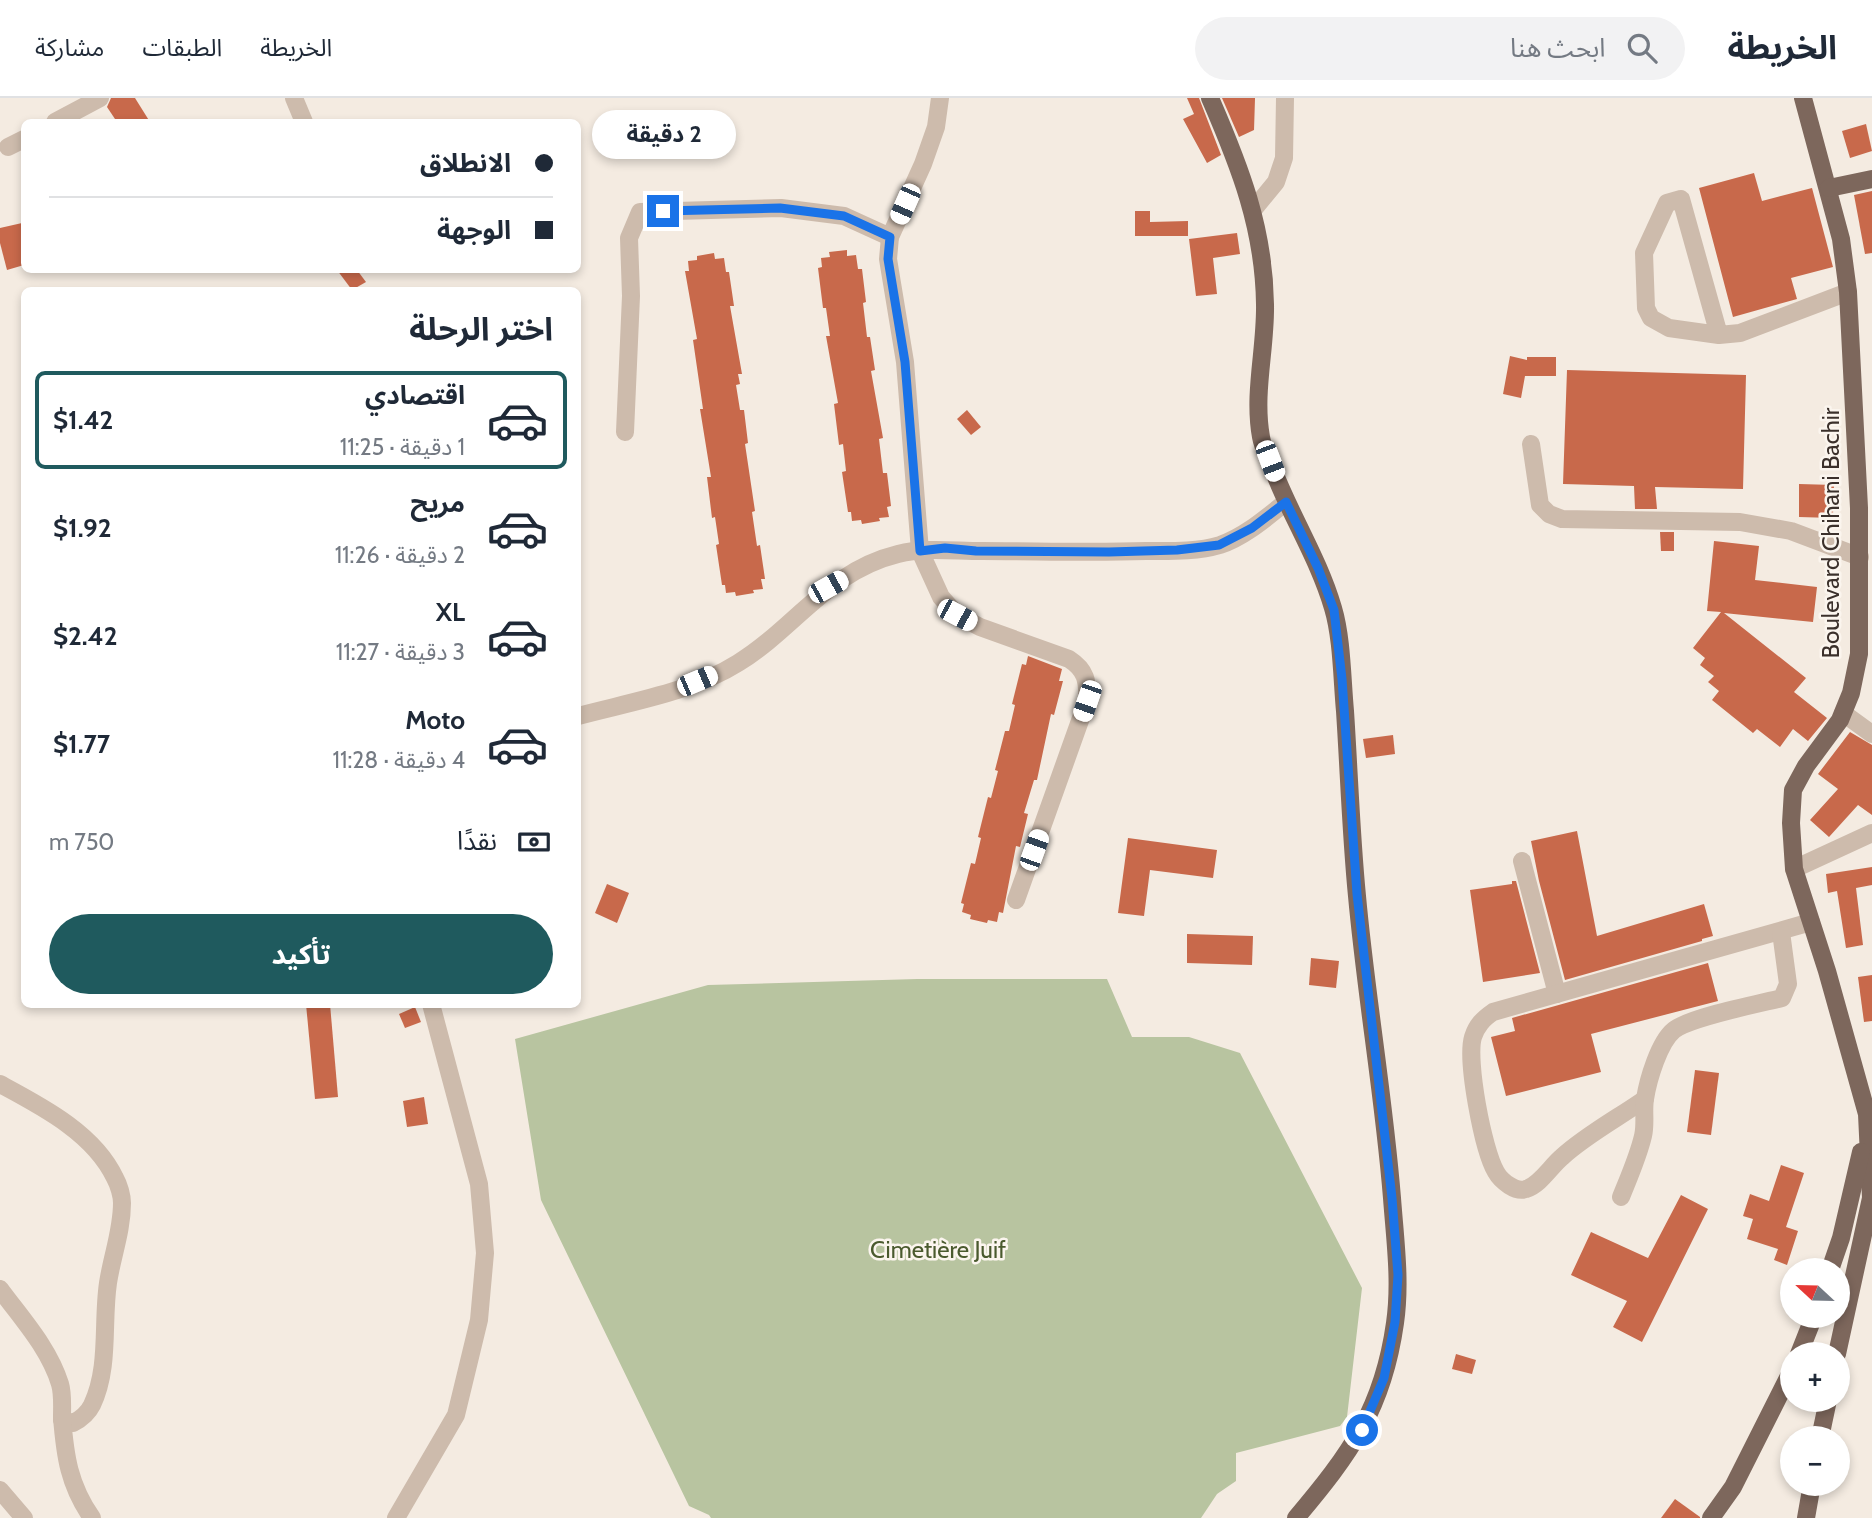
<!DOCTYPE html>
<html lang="ar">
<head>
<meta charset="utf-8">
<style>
  :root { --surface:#fff; --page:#f2f2f3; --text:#1f2937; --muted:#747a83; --line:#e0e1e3; --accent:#1f5a5e }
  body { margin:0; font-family:Cabin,"Noto Sans Arabic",sans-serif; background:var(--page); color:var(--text); direction:rtl; height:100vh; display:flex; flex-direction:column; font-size:26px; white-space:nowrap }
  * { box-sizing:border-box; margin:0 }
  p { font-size:23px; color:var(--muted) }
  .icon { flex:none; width:38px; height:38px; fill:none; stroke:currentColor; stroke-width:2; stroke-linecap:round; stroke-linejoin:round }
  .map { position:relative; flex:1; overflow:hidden; direction:ltr }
  .panel { position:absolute; left:21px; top:189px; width:560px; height:721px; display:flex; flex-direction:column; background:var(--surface); border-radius:10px; box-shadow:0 4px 10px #0003; direction:rtl }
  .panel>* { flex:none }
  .banner { position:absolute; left:21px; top:21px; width:560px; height:154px; border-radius:10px; box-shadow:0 4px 10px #0003; direction:rtl; display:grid; align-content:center; height:154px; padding:0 28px; background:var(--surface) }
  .needle { width:46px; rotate:292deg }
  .buttons { position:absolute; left:1780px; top:1160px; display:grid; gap:14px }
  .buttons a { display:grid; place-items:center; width:70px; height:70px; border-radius:50%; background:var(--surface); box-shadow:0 4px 10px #0003; font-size:35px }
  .end { position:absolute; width:32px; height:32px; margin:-16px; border:9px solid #1a73e8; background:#fff; box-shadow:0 0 0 4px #fff }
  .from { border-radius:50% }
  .bubble { position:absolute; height:49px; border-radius:24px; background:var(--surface); box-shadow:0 4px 10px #0003; font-size:23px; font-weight:700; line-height:49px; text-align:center; direction:rtl }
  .car { position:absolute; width:21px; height:42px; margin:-21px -10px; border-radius:9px; box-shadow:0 0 5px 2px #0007; background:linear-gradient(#fff 24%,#345 0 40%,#fff 0 76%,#345 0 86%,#fff 0) }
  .banner b { display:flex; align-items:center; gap:24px; height:66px; font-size:26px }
  .banner b+b { border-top:2px solid var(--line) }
  .banner i { width:18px; height:18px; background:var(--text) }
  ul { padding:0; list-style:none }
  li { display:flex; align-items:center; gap:21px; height:98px; margin:0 14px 10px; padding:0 14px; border:4px solid transparent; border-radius:10px }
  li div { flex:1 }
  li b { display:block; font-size:26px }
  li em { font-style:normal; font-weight:700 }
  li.selected { border-color:var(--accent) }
  li>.icon { width:63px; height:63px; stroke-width:1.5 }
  h2 { padding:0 28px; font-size:32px; line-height:84px }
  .pay { display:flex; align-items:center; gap:18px; height:77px; padding:0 28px; font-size:26px }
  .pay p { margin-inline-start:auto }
  .action { display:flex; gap:14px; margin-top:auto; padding:14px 28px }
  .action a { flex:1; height:80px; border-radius:42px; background:var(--accent); color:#fff; font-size:28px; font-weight:700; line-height:80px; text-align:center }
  header { display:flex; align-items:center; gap:42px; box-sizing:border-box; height:98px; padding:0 35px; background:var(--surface); border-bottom:2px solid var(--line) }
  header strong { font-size:33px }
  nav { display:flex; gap:38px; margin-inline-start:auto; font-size:24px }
  .search { width:490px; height:63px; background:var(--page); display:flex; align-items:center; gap:18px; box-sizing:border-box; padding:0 24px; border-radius:38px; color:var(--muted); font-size:26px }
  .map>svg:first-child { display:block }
</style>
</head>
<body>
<header>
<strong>الخريطة</strong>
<div class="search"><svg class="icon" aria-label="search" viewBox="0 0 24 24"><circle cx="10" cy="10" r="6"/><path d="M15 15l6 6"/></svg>ابحث هنا</div>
<nav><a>الخريطة</a><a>الطبقات</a><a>مشاركة</a></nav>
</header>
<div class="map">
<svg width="1872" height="1420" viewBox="0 0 1872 1420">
  <rect width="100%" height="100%" fill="#f4ebe1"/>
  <polygon fill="#b8c4a0" points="917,881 1107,881 1132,939 1189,939 1240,955 1362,1190 1347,1319 1340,1328 1236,1355 1236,1383 1217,1396 1201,1420 711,1420 709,1417 689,1408 541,1102 515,941 708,887"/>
  <g fill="#c8694b">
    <polygon points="111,0 135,0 150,24 117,24 107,9"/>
    <polygon points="1187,0 1199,0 1221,57 1207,65 1183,21 1194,16"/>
    <polygon points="1222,0 1255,0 1254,32 1239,39"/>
    <polygon points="1866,26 1872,53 1850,60 1842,33"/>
    <polygon points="1754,75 1762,103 1812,90 1833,169 1791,180 1797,201 1733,219 1699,90"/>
    <polygon points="1872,93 1872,155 1865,156 1854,97"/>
    <polygon points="1135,113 1150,113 1150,124 1188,123 1188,138 1135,138"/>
    <polygon points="22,125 24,167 7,172 0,145 0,130"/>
    <polygon points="1237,135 1240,156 1213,160 1217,196 1196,198 1189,141"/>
    <polygon points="847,152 847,158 856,157 858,171 862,171 866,204 863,205 867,239 870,239 875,272 871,273 883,340 879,341 883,375 887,375 891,408 887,409 889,419 879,420 880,423 862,426 861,422 852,423 851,414 848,414 842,374 846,373 843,346 839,347 834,306 838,305 826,238 830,238 826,210 823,210 818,170 822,169 821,160 830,159 829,154"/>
    <polygon points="714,155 715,161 724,160 726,174 729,174 734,208 730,208 742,276 738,276 740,286 736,287 740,312 744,312 748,345 745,346 755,413 752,414 757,448 760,447 765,481 761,481 763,491 753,492 754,495 736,498 735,494 726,495 725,487 722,487 716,447 719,446 715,419 712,420 707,379 711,379 700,311 703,311 693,242 697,241 685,173 689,173 688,163 697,162 697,158"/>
    <polygon points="337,172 357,172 366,184 352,192"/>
    <polygon points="1510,258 1527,262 1527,259 1556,259 1556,278 1525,278 1521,300 1503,296"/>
    <polygon points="1567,272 1746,277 1743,391 1655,389 1657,411 1635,411 1634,388 1563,386"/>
    <polygon points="967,312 981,329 971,337 957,321"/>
    <polygon points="1799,386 1834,387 1833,420 1799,419"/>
    <polygon points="1660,434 1674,434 1674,453 1661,453"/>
    <polygon points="1714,443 1759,448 1755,482 1817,489 1813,524 1724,515 1806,580 1794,594 1827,620 1808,643 1793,631 1780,649 1757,631 1753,635 1712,602 1719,593 1708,584 1714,578 1700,567 1705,560 1693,550 1721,514 1707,513"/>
    <polygon points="1028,558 1062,571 1059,583 1063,583 1054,617 1051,616 1037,682 1034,682 1024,715 1028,716 1020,749 1016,748 1003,815 999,814 997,824 988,822 987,825 970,821 971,817 962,814 964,806 961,805 971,765 975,766 981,740 978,739 988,699 991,700 998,673 995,672 1005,633 1009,633 1015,607 1012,606 1022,566 1026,567"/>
    <polygon points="1850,634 1872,647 1872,717 1858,707 1829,739 1810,722 1838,691 1818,676"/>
    <polygon points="1393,637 1395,656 1366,660 1363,641"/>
    <polygon points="1577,733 1597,838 1704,806 1713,838 1702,841 1702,843 1565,882 1539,783 1531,743"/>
    <polygon points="1128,740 1217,752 1213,780 1150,772 1144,818 1118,815"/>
    <polygon points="1872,769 1872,787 1856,790 1863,847 1846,850 1837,793 1828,795 1826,776"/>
    <polygon points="1512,783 1516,783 1540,875 1483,884 1470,792 1512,786"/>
    <polygon points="607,786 629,795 617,825 595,815"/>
    <polygon points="1187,836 1253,838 1252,867 1187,865"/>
    <polygon points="1311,860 1339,863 1336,890 1309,887"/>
    <polygon points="1708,865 1718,903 1591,936 1601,974 1506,998 1491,939 1515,933 1512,920"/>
    <polygon points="1872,877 1872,923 1864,924 1858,879"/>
    <polygon points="306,906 330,906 338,999 315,1001"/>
    <polygon points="415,909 421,924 405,930 399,916"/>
    <polygon points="1695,972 1719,975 1711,1037 1687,1034"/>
    <polygon points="424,999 428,1026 407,1029 403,1003"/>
    <polygon points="1781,1067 1804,1075 1786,1129 1798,1133 1787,1167 1774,1162 1778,1151 1747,1141 1753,1121 1743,1118 1750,1096 1769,1103"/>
    <polygon points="1681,1097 1708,1111 1642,1244 1613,1229 1627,1203 1571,1177 1591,1134 1648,1160"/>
    <polygon points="1456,1256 1476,1262 1472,1276 1452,1271"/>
    <polygon points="1675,1401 1700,1419 1700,1420 1661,1420"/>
  </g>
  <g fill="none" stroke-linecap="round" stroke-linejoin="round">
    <g stroke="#cdbbac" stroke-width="18">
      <polyline points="294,0 304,24"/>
      <path d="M 940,0 L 936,29 L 923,66 L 890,139 L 888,161 L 905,264 L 920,453 L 941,499 L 957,517 L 980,529 L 1069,561 C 1086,572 1088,583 1087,603 L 1016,802"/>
      <polyline points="55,24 100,0"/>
      <polyline points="8,49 24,41"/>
      <polyline points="1253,112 1276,84 1284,60 1285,0"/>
      <polyline points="1719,237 1681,101 1667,105 1644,155 1646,210 1651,220 1669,230 1719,237 1740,235 1848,194"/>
      <polyline points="625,334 631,198 629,140 640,114 781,110 844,118 890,139"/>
      <polyline points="1531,346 1540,407 1549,416 1562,421 1740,424 1791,433 1860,459"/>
      <polyline points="1843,615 1872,636"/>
      <path d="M 578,618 C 630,604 692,594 738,565 C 795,530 828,473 898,456 C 926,449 953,453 982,453 C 1037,453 1091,455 1146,453 C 1169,453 1197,454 1220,447 C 1244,439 1266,420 1286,404"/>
      <polyline points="1522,763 1557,896"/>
      <polyline points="1794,771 1872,735"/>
      <path d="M 0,986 C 41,1008 94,1035 115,1080 C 119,1087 122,1098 122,1105 C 122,1133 112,1158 108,1185 C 102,1225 110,1269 92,1307 C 88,1315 81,1321 73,1325 L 62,1322"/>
      <path d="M 1645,1001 C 1618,1020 1586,1037 1562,1059 C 1551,1068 1540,1087 1526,1091 C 1516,1095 1501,1083 1496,1074 C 1483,1052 1466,962 1473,939 C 1477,927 1483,921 1493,914 L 1811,824"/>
      <path d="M 1621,1099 C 1629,1079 1638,1059 1643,1038 C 1646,1026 1643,1013 1645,1001 C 1648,982 1659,944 1674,932 C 1691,919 1758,906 1782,900 L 1788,886 L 1781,834"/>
      <path d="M 0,1191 C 22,1221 49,1250 60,1286 C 63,1296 62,1308 62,1319 C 65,1358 69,1387 92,1420"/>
      <polyline points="0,1392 24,1420"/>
      <polyline points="396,1420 456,1317 479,1222 485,1155 479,1086 431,906"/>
    </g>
    <g stroke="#7d675c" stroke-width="18">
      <path d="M 1210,0 C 1240,69 1264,130 1265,206 C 1266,250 1253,295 1261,339 C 1263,351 1270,363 1274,374 C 1292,420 1319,462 1333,510 C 1342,540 1342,581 1345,613 C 1349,674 1351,736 1357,798 C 1366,898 1384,999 1392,1100 C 1395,1141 1401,1184 1395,1225 C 1383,1311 1350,1356 1296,1420"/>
      <polyline points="1803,0 1841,141 1848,194 1859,410 1859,556 1851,595 1840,622 1806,668 1793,692 1791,725 1794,771 1827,873 1867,1016 1871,1100 1837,1256"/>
      <polyline points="1829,90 1872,81"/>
      <polyline points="1830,1172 1841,1140 1861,1054"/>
      <polyline points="1799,1256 1814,1218"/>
      <polyline points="1820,1340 1828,1302"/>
      <polyline points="1711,1420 1733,1389 1792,1272"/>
      <polyline points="1806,1420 1812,1386"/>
    </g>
  </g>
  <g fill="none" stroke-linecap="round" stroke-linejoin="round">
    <polyline stroke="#1a73e8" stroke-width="9" points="663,113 780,110 844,118 890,139 888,161 905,264 920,453 945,450 976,453 1109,454 1177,452 1219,447 1252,430 1286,404 1318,470 1334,512 1342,581 1357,796 1392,1100 1398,1177 1395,1224 1384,1280 1362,1332"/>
  </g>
  <g text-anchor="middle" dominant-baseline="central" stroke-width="5" stroke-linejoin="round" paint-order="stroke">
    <g font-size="24" fill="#3b302b" stroke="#fbf5ee">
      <text transform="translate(1830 435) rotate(-90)">Boulevard Chihani Bachir</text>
    </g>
    <g font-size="24" fill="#4a5a2e" stroke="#fbf5ee">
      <text x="938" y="1151">Cimetière Juif</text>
    </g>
  </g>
</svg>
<div class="buttons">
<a><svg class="needle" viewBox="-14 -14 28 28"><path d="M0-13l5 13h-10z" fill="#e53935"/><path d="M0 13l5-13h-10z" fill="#747a83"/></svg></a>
<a>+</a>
<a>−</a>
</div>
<i class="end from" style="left:1362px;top:1332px"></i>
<i class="end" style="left:663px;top:113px"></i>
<div class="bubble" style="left:592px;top:12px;width:144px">2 دقيقة</div>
<i class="car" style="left:905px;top:106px;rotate:204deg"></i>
<i class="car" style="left:1270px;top:363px;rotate:159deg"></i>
<i class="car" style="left:828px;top:489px;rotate:61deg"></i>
<i class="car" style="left:957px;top:517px;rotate:118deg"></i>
<i class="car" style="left:697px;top:583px;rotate:67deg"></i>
<i class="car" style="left:1087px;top:603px;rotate:199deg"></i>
<i class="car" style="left:1034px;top:752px;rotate:20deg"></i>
<div class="banner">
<b><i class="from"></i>الانطلاق</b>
<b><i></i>الوجهة</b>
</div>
<section class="panel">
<h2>اختر الرحلة</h2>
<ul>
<li class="selected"><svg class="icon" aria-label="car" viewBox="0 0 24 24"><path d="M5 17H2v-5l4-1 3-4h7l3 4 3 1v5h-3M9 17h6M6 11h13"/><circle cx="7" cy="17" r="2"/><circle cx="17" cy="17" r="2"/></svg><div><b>اقتصادي</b><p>1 دقيقة · 11:25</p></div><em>$1.42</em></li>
<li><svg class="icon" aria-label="car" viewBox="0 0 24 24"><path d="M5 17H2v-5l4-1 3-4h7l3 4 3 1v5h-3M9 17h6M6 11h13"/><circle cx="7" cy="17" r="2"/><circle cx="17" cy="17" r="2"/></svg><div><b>مريح</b><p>2 دقيقة · 11:26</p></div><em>$1.92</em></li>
<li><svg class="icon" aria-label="car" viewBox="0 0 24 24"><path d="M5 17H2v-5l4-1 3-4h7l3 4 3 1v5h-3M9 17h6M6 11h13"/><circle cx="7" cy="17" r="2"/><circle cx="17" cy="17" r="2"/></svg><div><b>XL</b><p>3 دقيقة · 11:27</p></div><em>$2.42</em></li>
<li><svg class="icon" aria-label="car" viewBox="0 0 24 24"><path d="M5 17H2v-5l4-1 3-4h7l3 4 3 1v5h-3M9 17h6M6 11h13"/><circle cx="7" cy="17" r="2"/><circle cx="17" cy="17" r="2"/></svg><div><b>Moto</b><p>4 دقيقة · 11:28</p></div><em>$1.77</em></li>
</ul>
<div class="pay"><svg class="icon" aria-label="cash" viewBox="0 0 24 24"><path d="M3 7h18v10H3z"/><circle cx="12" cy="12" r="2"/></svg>نقدًا<p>750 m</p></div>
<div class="action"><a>تأكيد</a></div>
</section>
</div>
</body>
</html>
